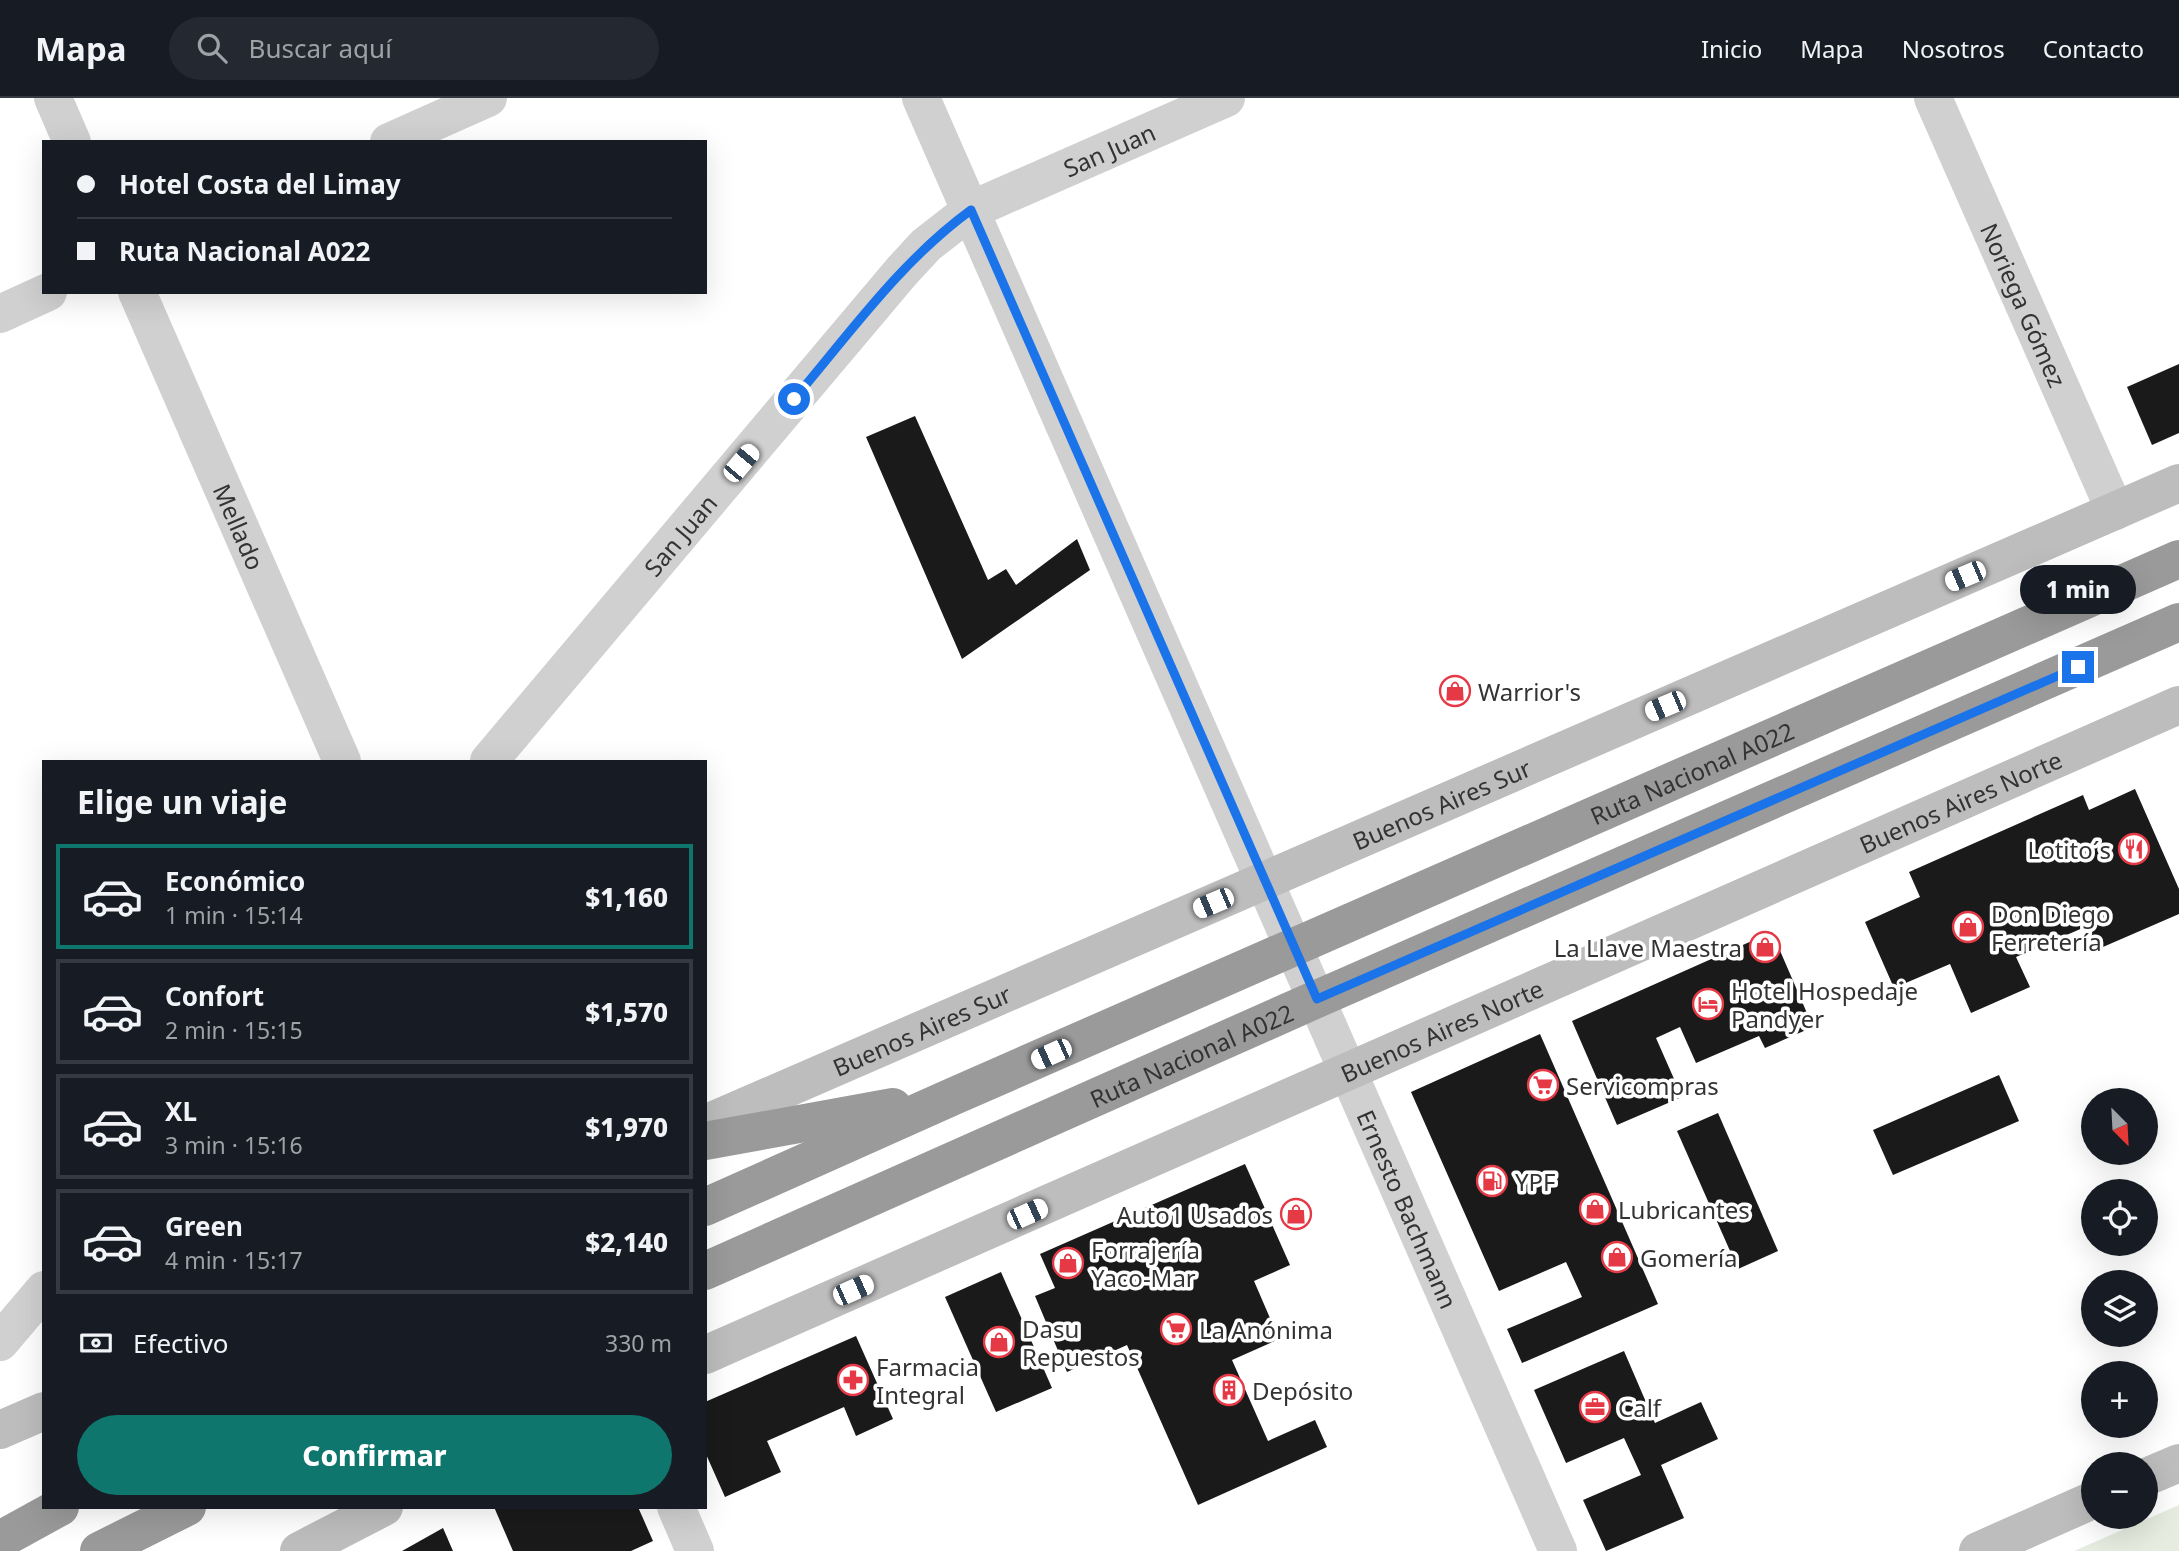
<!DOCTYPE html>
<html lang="es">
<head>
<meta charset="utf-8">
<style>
  :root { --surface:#171b24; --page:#242831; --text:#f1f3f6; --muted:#9ea1a6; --line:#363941; --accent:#0f766e }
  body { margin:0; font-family:"Noto Sans",sans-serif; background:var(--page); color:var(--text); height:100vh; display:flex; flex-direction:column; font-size:26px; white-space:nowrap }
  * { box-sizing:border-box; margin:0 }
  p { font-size:23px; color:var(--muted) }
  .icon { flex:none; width:38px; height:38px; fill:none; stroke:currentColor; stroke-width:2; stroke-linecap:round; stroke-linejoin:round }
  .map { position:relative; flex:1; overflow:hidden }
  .sheet { position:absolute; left:42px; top:662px; width:665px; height:749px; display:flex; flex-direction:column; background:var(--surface); border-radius:0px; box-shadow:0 7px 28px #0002 }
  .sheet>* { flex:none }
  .top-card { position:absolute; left:42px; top:42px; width:665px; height:154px; border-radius:0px; box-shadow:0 7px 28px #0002; display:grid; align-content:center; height:154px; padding:0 35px; background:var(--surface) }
  .needle { width:46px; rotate:156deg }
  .fabs { position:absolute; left:2081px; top:990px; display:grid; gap:14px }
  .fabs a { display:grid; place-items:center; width:77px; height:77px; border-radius:50%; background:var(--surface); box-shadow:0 7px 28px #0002; font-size:35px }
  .end { position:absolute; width:32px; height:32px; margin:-16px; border:9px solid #1a73e8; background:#fff; box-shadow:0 0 0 4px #fff }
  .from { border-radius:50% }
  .bubble { position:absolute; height:49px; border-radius:24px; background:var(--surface); box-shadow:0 7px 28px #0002; font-size:23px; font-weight:800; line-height:49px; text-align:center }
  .car { position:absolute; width:21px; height:42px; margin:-21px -10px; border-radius:9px; box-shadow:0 0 5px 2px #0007; background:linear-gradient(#fff 24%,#345 0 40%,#fff 0 76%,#345 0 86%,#fff 0) }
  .top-card b { display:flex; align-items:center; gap:24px; height:66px; font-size:26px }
  .top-card b+b { border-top:2px solid var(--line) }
  .top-card i { width:18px; height:18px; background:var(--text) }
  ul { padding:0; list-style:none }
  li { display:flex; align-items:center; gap:21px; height:105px; margin:0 14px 10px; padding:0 21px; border:4px solid var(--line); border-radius:0px }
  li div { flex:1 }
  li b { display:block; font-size:26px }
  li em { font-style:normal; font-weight:800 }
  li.active { border-color:var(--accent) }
  li>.icon { width:63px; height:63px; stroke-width:1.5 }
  h2 { padding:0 35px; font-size:32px; line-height:84px }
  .pay { display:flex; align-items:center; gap:18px; height:77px; padding:0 35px; font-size:26px }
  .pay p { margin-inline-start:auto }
  .primary-button { display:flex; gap:14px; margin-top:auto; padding:14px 35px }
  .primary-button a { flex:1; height:80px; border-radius:42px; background:var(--accent); color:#fff; font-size:28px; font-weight:800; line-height:80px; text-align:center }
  header { display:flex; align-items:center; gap:42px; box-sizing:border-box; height:98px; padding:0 35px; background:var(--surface); border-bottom:2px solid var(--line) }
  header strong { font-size:33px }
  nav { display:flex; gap:38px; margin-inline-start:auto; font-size:24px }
  .search { width:490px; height:63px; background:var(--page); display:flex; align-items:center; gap:18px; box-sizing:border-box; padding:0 24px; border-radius:38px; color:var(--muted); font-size:26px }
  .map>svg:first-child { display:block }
</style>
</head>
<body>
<header>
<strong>Mapa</strong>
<div class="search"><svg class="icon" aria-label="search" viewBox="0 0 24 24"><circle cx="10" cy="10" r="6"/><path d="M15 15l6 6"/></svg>Buscar aquí</div>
<nav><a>Inicio</a><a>Mapa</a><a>Nosotros</a><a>Contacto</a></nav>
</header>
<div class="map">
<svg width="2179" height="1453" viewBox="0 0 2179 1453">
  <rect width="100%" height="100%" fill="#fff"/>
  <polygon fill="#e6ecdf" points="2179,1407 2179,1453 2074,1453"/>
  <g fill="#1a1a1a">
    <polygon points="2179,266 2179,335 2152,347 2127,289"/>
    <polygon points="915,318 988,482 1006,471 1016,487 1077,441 1090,472 962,561 866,339"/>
    <polygon points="2135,691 2179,791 2179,816 2096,852 2085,829 2016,859 2030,889 1971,915 1950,866 1894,890 1865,824 1920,799 1909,774 2083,697 2089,712"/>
    <polygon points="1772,834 1813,929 1765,950 1759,938 1696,965 1680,929 1656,940 1682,999 1617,1027 1572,923"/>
    <polygon points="1540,936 1658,1206 1522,1265 1507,1231 1582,1199 1566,1164 1499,1193 1411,994"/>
    <polygon points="1999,977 2019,1023 1893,1077 1873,1032"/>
    <polygon points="1718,1015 1778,1153 1738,1171 1677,1033"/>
    <polygon points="1245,1066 1290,1167 1254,1183 1279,1241 1232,1262 1268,1343 1315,1322 1327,1349 1198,1407 1127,1247 1067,1274 1035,1198 1055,1190 1040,1156"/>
    <polygon points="1001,1174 1052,1290 996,1314 945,1199"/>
    <polygon points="856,1238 893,1321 856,1338 844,1309 767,1343 781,1374 725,1399 705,1354 705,1304"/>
    <polygon points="1624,1253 1655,1325 1701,1304 1718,1341 1661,1367 1684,1420 1606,1453 1583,1402 1641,1377 1624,1340 1566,1365 1534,1292"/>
    <polygon points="494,1409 638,1409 653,1443 631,1453 513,1453"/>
    <polygon points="443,1430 453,1453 402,1453"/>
  </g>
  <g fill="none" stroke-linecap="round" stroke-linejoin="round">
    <g stroke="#d0d0d0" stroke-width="38">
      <polyline points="53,0 72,44"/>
      <path id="s1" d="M 921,0 L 1558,1453"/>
      <path id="s2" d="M 1933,0 L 2115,413"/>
      <polyline points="389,44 488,0"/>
      <path id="s3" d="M 137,194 L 342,663"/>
      <polyline points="0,216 48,194"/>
      <path id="s4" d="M 489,663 L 902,173 L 926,147 L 971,112 L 1226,0"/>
      <polyline points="0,1244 44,1192"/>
      <polyline points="676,1409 695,1453"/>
    </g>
    <g stroke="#bdbdbd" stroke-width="38">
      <path id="s5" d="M 705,1026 L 2179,385"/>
      <path id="s6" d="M 705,1257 L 2179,607"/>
      <polyline points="0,1332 44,1313"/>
      <polyline points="2146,1379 2179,1365"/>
      <polyline points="299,1453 384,1409"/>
      <polyline points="1978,1453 2093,1402"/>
    </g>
    <g stroke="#9a9a9a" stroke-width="38">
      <polyline points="705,1043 893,1009"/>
      <path id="s7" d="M 705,1109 L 954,998 L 2179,461"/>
      <path id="s8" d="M 705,1173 L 1317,901 L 2179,524"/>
      <polyline points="0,1442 60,1409"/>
      <polyline points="99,1453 187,1409"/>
    </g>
  </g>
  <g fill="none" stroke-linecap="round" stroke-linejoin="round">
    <path stroke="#1a73e8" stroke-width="9" d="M 794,301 C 850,235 901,163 971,112 L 1317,901 L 2078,569"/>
  </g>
  <defs>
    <g id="shop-ring" transform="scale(1.575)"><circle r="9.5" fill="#fff" stroke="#e63946" stroke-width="1.5"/><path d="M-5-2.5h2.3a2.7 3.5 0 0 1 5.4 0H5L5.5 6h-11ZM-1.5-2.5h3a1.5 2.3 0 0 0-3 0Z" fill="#e63946"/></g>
    <g id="restaurant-ring" transform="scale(1.575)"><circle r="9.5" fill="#fff" stroke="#e63946" stroke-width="1.5"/><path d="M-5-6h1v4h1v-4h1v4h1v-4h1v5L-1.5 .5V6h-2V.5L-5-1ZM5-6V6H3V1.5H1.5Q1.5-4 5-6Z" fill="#e63946"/></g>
    <g id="hotel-ring" transform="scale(1.575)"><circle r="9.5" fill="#fff" stroke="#e63946" stroke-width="1.5"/><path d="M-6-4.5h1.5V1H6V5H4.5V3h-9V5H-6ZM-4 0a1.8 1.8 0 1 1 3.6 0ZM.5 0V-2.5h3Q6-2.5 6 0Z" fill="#e63946"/></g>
    <g id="supermarket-ring" transform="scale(1.575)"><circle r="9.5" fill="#fff" stroke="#e63946" stroke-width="1.5"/><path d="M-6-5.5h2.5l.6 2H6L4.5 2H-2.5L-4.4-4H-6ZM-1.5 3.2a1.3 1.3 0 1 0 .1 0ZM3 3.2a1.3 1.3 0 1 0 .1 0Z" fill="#e63946"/></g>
    <g id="fuel-ring" transform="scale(1.575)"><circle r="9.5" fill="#fff" stroke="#e63946" stroke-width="1.5"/><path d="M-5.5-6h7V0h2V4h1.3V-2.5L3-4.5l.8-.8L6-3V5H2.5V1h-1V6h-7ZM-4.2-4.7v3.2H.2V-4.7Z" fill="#e63946"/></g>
    <g id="pharmacy-ring" transform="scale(1.575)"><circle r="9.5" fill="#fff" stroke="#e63946" stroke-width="1.5"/><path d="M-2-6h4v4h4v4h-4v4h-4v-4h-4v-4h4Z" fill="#e63946"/></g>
    <g id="building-ring" transform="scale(1.575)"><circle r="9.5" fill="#fff" stroke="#e63946" stroke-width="1.5"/><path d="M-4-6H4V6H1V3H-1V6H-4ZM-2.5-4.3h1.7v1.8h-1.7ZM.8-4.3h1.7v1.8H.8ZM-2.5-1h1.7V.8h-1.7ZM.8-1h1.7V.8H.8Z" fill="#e63946"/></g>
    <g id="office-ring" transform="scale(1.575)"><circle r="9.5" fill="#fff" stroke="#e63946" stroke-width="1.5"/><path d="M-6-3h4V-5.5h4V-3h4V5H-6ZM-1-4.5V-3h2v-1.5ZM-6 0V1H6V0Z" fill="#e63946"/></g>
  </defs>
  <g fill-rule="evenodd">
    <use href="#shop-ring" x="1455" y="593"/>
    <use href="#restaurant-ring" x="2134" y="751"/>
    <use href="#shop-ring" x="1968" y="829"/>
    <use href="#shop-ring" x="1765" y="849"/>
    <use href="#hotel-ring" x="1708" y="906"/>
    <use href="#supermarket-ring" x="1543" y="987"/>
    <use href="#fuel-ring" x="1492" y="1083"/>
    <use href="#shop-ring" x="1595" y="1111"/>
    <use href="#shop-ring" x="1296" y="1116"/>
    <use href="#shop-ring" x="1617" y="1159"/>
    <use href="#shop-ring" x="1068" y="1165"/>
    <use href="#supermarket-ring" x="1176" y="1231"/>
    <use href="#shop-ring" x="999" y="1244"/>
    <use href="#pharmacy-ring" x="853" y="1282"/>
    <use href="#building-ring" x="1229" y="1292"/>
    <use href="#office-ring" x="1595" y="1309"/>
  </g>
  <g text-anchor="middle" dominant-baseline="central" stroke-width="7" stroke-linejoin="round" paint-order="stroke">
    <g font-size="24" fill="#333" stroke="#fff">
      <text stroke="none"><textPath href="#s4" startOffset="884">San Juan</textPath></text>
      <text stroke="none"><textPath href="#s2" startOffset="226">Noriega Gómez</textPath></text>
      <text stroke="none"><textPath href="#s3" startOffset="256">Mellado</textPath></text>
      <text stroke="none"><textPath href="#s4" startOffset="296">San Juan</textPath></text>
      <text stroke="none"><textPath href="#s7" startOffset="1078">Ruta Nacional A022</textPath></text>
      <text stroke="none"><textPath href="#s6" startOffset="1372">Buenos Aires Norte</textPath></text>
      <text stroke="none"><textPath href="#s5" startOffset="803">Buenos Aires Sur</textPath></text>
      <text stroke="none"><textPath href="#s5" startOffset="236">Buenos Aires Sur</textPath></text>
      <text stroke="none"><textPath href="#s6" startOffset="805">Buenos Aires Norte</textPath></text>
      <text stroke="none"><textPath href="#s8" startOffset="532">Ruta Nacional A022</textPath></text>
      <text stroke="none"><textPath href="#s1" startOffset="1213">Ernesto Bachmann</textPath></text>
    </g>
    <g font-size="24" fill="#333" stroke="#fff" text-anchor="start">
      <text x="1478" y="593">Warrior's</text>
      <text x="2111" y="751" text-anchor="end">Lotito´s</text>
      <text x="1991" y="815">Don Diego<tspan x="1991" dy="28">Ferretería</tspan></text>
      <text x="1742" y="849" text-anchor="end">La Llave Maestra</text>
      <text x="1731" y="892">Hotel Hospedaje<tspan x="1731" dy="28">Pandyer</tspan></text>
      <text x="1566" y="987">Servicompras</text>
      <text x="1515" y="1083">YPF</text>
      <text x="1618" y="1111">Lubricantes</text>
      <text x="1273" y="1116" text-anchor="end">Auto1 Usados</text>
      <text x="1091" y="1151">Forrajería<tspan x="1091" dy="28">Yaco-Mar</tspan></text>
      <text x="1640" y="1159">Gomería</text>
      <text x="1022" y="1230">Dasu<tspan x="1022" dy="28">Repuestos</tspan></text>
      <text x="1199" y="1231">La Anónima</text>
      <text x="876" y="1268">Farmacia<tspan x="876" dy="28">Integral</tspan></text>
      <text x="1252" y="1292">Depósito</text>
      <text x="1618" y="1309">Calf</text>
    </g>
  </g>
</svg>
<div class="fabs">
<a><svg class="needle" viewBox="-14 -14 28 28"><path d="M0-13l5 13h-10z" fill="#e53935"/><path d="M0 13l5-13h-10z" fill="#9ea1a6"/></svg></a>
<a><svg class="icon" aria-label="locate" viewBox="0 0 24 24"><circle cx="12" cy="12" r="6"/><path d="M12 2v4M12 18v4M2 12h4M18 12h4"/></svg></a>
<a><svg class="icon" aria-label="layers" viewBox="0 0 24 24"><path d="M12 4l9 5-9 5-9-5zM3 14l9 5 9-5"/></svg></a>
<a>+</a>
<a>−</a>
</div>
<i class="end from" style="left:794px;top:301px"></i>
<i class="end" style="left:2078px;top:569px"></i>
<div class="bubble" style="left:2020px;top:467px;width:116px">1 min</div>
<i class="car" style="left:741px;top:365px;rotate:40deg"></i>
<i class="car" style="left:1965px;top:478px;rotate:247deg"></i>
<i class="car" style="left:1665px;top:608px;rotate:247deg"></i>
<i class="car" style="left:1213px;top:805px;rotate:247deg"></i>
<i class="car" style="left:1051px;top:956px;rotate:246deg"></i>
<i class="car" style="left:1027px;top:1116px;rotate:66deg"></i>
<i class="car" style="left:853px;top:1192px;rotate:66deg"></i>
<div class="top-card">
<b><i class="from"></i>Hotel Costa del Limay</b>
<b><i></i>Ruta Nacional A022</b>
</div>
<section class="sheet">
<h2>Elige un viaje</h2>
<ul>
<li class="active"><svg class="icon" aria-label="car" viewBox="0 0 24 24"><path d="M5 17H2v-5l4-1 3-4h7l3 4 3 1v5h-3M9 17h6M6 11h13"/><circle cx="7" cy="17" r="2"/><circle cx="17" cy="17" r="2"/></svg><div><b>Económico</b><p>1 min · 15:14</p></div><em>$1,160</em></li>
<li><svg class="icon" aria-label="car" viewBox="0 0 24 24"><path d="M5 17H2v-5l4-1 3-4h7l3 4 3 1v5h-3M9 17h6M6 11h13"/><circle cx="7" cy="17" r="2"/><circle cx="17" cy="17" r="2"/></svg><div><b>Confort</b><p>2 min · 15:15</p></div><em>$1,570</em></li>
<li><svg class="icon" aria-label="car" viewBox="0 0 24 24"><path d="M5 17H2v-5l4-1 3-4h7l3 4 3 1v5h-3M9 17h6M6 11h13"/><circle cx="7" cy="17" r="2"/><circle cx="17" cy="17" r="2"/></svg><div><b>XL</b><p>3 min · 15:16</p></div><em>$1,970</em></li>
<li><svg class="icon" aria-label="car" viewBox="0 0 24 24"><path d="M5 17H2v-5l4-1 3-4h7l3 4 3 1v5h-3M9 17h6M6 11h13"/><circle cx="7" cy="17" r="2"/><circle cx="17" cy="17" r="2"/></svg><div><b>Green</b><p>4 min · 15:17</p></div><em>$2,140</em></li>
</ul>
<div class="pay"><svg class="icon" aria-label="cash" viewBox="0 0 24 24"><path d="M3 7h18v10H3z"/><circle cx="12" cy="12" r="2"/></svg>Efectivo<p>330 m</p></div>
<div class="primary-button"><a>Confirmar</a></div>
</section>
</div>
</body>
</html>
